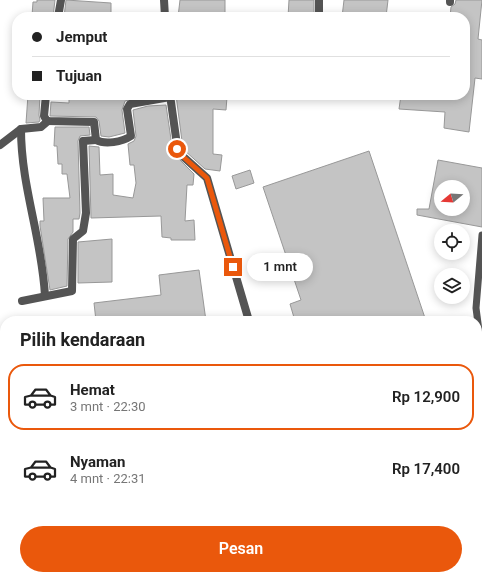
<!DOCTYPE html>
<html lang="id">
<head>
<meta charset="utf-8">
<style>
  :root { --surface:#fff; --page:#f6f6f6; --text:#222; --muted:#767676; --line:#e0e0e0; --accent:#ea580c }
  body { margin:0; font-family:Roboto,sans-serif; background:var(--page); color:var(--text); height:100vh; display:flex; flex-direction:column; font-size:15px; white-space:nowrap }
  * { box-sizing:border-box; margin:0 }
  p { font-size:13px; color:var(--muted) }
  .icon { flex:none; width:22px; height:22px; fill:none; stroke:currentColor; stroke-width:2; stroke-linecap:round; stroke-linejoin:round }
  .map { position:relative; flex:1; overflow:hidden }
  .panel { position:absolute; left:0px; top:316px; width:482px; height:264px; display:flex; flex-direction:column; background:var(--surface); border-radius:16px 16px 0 0; box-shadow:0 2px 10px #0003 }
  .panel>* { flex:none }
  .guide { position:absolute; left:12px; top:12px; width:458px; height:88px; border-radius:16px; box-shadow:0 2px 10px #0003; display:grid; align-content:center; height:88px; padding:0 20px; background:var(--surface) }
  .needle { width:26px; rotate:252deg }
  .fabs { position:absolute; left:434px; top:180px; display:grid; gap:8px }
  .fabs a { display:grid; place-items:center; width:36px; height:36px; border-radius:50%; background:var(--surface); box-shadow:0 2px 10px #0003; font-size:20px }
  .end { position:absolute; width:18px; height:18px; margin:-9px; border:5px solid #ea580c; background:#fff; box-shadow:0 0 0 2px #fff }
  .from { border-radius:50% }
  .bubble { position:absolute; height:28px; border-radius:14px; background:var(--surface); box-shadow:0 2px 10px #0003; font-size:13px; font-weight:600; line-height:28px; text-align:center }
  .guide b { display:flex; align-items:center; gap:14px; height:38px; font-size:15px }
  .guide b+b { border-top:1px solid var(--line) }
  .guide i { width:10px; height:10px; background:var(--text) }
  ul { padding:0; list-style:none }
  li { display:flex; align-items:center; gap:12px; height:66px; margin:0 8px 6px; padding:0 12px; border:2px solid transparent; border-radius:16px }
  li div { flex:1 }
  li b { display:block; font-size:15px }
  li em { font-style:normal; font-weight:600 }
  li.selected { border-color:var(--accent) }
  li>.icon { width:36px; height:36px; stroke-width:1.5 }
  h2 { padding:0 20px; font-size:18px; line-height:48px }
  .action { display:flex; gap:8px; margin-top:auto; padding:8px 20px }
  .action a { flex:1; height:46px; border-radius:24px; background:var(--accent); color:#fff; font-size:16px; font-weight:600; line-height:46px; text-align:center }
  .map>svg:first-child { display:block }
</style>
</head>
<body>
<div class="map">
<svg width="482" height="580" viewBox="0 0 482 580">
  <rect width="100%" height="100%" fill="#fff"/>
  <g fill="#c4c4c4" stroke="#989898" fill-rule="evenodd">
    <polygon points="37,0 55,0 53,17 32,16 33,2 37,2"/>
    <polygon points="66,0 111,3 111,17 64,17"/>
    <polygon points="180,0 225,0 225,17 178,17"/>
    <polygon points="289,0 314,0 314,17 288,17"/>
    <polygon points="344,0 388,0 386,17 342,17"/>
    <polygon points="456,0 482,0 478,39 482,40 482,79 475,78 469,132 444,128 445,112 399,109 401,95 465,95 465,17 450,17 451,7 455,4"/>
    <polygon points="28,95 40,95 39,115 40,120 39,122 26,123"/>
    <polygon points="69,95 147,95 125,101 122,110 125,133 109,137 101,136 99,121 96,117 50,116 51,102 69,103"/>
    <polygon points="176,95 227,97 226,110 213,109 213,154 222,155 220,171 205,169 183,149"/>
    <polygon points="166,105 173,153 194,174 193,185 187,185 185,221 194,220 195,240 171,240 171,238 162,237 161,216 91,218 89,146 99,147 100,175 113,174 113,195 133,198 136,183 134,165 130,165 128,144 134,141 136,136 133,110 148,106"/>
    <polygon points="55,127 89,127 90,135 80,136 78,141 80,213 79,219 73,219 73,232 68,239 67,286 50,290 40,226 40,221 44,221 43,198 70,198 67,174 62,174 62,164 58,164 57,146 54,146"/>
    <polygon points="369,151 426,321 295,321 290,304 301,300 263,187"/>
    <path d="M 438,160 L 482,168 L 482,227 L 417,215 L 417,209 L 429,209 ZM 441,187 L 463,187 L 463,209 L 441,209 Z"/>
    <polygon points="250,170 254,183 236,189 232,176"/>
    <polygon points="112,239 112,282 78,283 78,242"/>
    <polygon points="199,270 206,321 96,321 94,303 161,295 159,275"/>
  </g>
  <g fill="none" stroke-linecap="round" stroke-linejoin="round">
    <g stroke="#545454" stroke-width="7">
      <polyline points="482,235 476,308 482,354"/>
      <polyline points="477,513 482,512"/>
      <polyline points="42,575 44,580"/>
      <polyline points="0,578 9,580"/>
    </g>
    <g stroke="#545454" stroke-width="8">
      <polyline points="164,0 165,17"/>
      <polyline points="319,0 319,17"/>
      <polyline points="450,2 450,0"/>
      <polyline points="58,17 61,0"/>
      <path d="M 46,95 L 44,116 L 47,121 L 94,122 L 96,140 C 105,145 122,142 131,136 L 127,109 L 130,104 L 170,97"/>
      <polyline points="170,95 178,152 207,178 249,321"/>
      <path d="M 21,129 C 21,187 42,238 45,296"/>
      <polyline points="0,145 21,129 41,127 48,121"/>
      <polyline points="22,301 72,291 73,239 83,231 86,213 83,141 96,140"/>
      <polyline points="326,575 328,580"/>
    </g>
    <g stroke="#212121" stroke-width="8">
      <polyline points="477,382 482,381"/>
      <polyline points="477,440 482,440"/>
      <polyline points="0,450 5,449"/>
      <polyline points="0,508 5,507"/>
    </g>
  </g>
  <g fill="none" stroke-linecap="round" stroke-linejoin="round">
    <polyline stroke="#ea580c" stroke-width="5" points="177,149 180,154 207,178 233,267"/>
  </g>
</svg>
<div class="fabs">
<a><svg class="needle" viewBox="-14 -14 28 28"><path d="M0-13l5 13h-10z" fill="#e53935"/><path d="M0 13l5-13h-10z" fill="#767676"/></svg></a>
<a><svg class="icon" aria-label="locate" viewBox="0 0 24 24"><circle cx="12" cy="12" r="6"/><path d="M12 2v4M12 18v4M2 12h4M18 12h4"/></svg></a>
<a><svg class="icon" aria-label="layers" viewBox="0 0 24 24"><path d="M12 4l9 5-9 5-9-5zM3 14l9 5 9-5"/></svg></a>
</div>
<i class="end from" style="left:177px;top:149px"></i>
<i class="end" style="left:233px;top:267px"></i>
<div class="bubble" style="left:247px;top:253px;width:66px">1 mnt</div>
<div class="guide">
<b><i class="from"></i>Jemput</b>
<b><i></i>Tujuan</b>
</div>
<section class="panel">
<h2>Pilih kendaraan</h2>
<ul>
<li class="selected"><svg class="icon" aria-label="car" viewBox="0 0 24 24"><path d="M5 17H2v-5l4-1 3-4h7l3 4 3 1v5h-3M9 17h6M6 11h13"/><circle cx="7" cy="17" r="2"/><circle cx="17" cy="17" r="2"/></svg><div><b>Hemat</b><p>3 mnt · 22:30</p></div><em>Rp 12,900</em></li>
<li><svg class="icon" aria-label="car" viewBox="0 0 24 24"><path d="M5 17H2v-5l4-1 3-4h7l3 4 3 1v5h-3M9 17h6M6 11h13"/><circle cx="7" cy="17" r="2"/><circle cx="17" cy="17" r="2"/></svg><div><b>Nyaman</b><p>4 mnt · 22:31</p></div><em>Rp 17,400</em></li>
</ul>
<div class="action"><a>Pesan</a></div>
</section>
</div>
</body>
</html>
